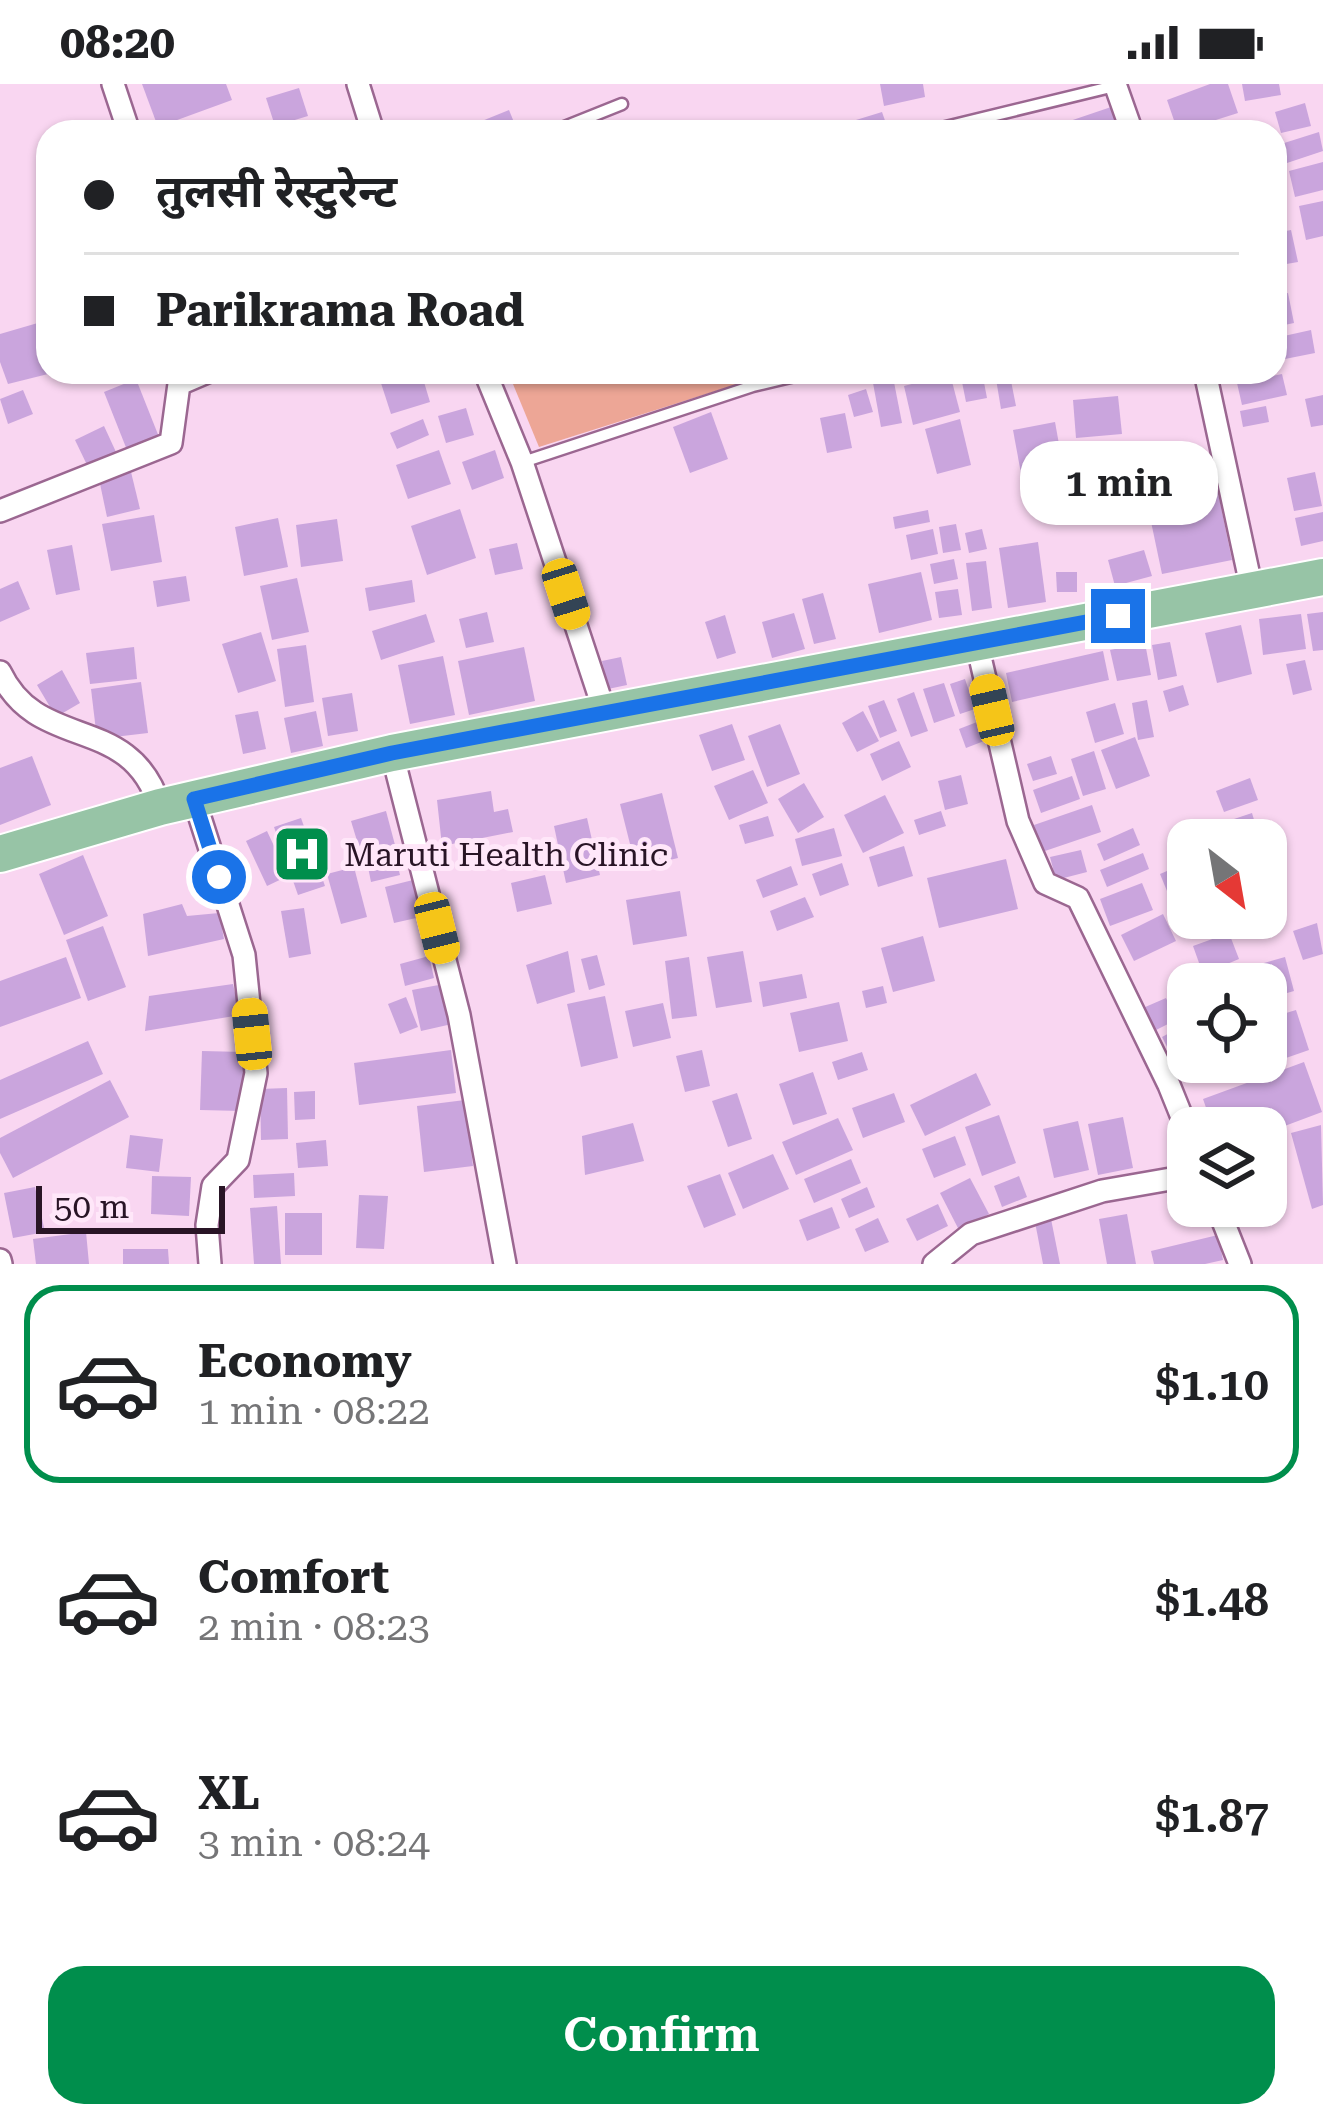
<!DOCTYPE html>
<html lang="en">
<head>
<meta charset="utf-8">
<style>
  :root { --surface:#fff; --page:#f6f6f6; --text:#202124; --muted:#757577; --line:#e0e0e0; --accent:#008e4c }
  body { margin:0; font-family:"Roboto Serif","Noto Sans Devanagari",serif; background:var(--page); color:var(--text); height:100vh; display:flex; flex-direction:column; font-size:45px; white-space:nowrap }
  * { box-sizing:border-box; margin:0 }
  p { font-size:39px; color:var(--muted) }
  .icon { flex:none; width:66px; height:66px; fill:none; stroke:currentColor; stroke-width:2; stroke-linecap:round; stroke-linejoin:round }
  .map { position:relative; height:1180px; overflow:hidden }
  .drawer { display:flex; flex-direction:column; background:var(--surface); flex:1 }
  .drawer>* { flex:none }
  .guide { position:absolute; left:36px; top:36px; width:1251px; height:264px; border-radius:36px; box-shadow:0 3px 9px #0004; display:grid; align-content:center; height:264px; padding:0 48px; background:var(--surface) }
  .needle { width:78px; rotate:149deg }
  .fabs { position:absolute; left:1167px; top:735px; display:grid; gap:24px }
  .fabs a { display:grid; place-items:center; width:120px; height:120px; border-radius:24px; background:var(--surface); box-shadow:0 3px 9px #0004; font-size:60px }
  .scale { position:absolute; left:36px; bottom:30px; width:189px; box-sizing:border-box; padding-left:12px; border:6px solid #291526; border-top:0; font-size:33px; line-height:42px; white-space:nowrap; color:#291526; -webkit-text-stroke:9px #ffe7f9; paint-order:stroke }
  .end { position:absolute; width:54px; height:54px; margin:-27px; border:15px solid #1a73e8; background:#fff; box-shadow:0 0 0 6px #fff }
  .from { border-radius:50% }
  .bubble { position:absolute; height:84px; border-radius:36px; background:var(--surface); box-shadow:0 3px 9px #0004; font-size:39px; font-weight:600; line-height:84px; text-align:center }
  .car { position:absolute; width:36px; height:72px; margin:-36px -18px; border-radius:15px; box-shadow:0 0 9px 3px #0007; background:linear-gradient(#f5c518 24%,#345 0 40%,#f5c518 0 76%,#345 0 86%,#f5c518 0) }
  .guide b { display:flex; align-items:center; gap:42px; height:114px; font-size:45px }
  .guide b+b { border-top:3px solid var(--line) }
  .guide i { width:30px; height:30px; background:var(--text) }
  ul { padding:21px 0 0; list-style:none }
  li { display:flex; align-items:center; gap:36px; height:198px; margin:0 24px 18px; padding:0 24px; border:6px solid transparent; border-radius:36px }
  li div { flex:1 }
  li b { display:block; font-size:45px }
  li em { font-style:normal; font-weight:600 }
  li.current { border-color:var(--accent) }
  li>.icon { width:108px; height:108px; stroke-width:1.5 }
  .button { display:flex; gap:24px; margin-top:auto; padding:24px 48px }
  .button a { flex:1; height:138px; border-radius:36px; background:var(--accent); color:#fff; font-size:48px; font-weight:600; line-height:138px; text-align:center }
  .status { display:flex; justify-content:space-between; align-items:center; height:84px; padding:0 60px; background:var(--surface); direction:ltr }
  .status svg { height:33px; fill:currentColor }
  .map>svg:first-child { display:block }
</style>
</head>
<body>
<div class="status"><b>08:20</b><svg viewBox="0 0 49 12"><path d="M0 12V9h3v3zM5 12V6h3v6zM10 12V3h3v9zM15 12V0h3v12zM26 1h20v11H26zM47 4h2v5h-2z"/></svg></div>
<div class="map">
<svg width="1323" height="1180" viewBox="0 0 1323 1180">
  <rect width="100%" height="100%" fill="#f9d6f1"/>
  <polygon fill="#eda696" points="508,288 759,288 760,293 539,363"/>
  <g fill="#caa5dd">
    <polygon points="142,0 226,0 232,16 158,43"/>
    <polygon points="880,0 923,0 925,13 884,22"/>
    <polygon points="1210,0 1228,0 1238,29 1178,48 1167,16"/>
    <polygon points="1242,0 1279,0 1281,11 1245,17"/>
    <polygon points="299,4 308,32 275,42 266,14"/>
    <polygon points="1305,19 1311,42 1281,49 1275,28"/>
    <polygon points="1114,22 1122,48 1063,48 1061,40"/>
    <polygon points="509,26 518,48 481,48 477,39"/>
    <polygon points="882,28 889,48 860,48 856,36"/>
    <polygon points="1319,48 1323,67 1287,79 1281,60"/>
    <polygon points="1323,78 1323,106 1295,113 1289,87"/>
    <polygon points="1323,117 1323,152 1306,156 1299,122"/>
    <polygon points="1291,146 1298,178 1275,182 1275,149"/>
    <polygon points="1288,209 1294,239 1275,243 1275,211"/>
    <polygon points="48,236 48,290 8,300 0,278 0,250"/>
    <polygon points="1311,246 1315,269 1275,277 1275,254"/>
    <polygon points="395,288 421,288 430,318 391,330 379,293"/>
    <polygon points="871,288 892,288 902,339 881,343"/>
    <polygon points="960,288 982,288 987,314 966,318"/>
    <polygon points="950,290 960,328 913,341 904,302"/>
    <polygon points="1282,290 1287,311 1242,321 1237,299"/>
    <polygon points="1010,292 1016,322 1001,325 996,295"/>
    <polygon points="136,295 159,353 127,366 104,308"/>
    <polygon points="866,305 873,328 854,333 848,311"/>
    <polygon points="23,306 33,330 8,340 0,315"/>
    <polygon points="1323,311 1323,341 1311,343 1305,315"/>
    <polygon points="1118,312 1122,350 1076,354 1073,316"/>
    <polygon points="1266,322 1269,338 1243,343 1240,327"/>
    <polygon points="466,324 474,351 446,359 438,332"/>
    <polygon points="711,328 728,375 690,389 673,343"/>
    <polygon points="845,329 852,364 827,369 820,334"/>
    <polygon points="423,335 429,351 397,365 390,349"/>
    <polygon points="960,335 971,381 937,390 925,345"/>
    <polygon points="1055,338 1064,388 1022,395 1013,346"/>
    <polygon points="104,342 116,368 88,383 75,356"/>
    <polygon points="1105,360 1107,378 1080,381 1078,363"/>
    <polygon points="439,366 451,400 408,415 396,381"/>
    <polygon points="495,366 504,394 472,406 462,378"/>
    <polygon points="1211,375 1232,476 1162,490 1141,390"/>
    <polygon points="131,388 140,425 107,433 99,395"/>
    <polygon points="1315,388 1322,422 1294,427 1287,394"/>
    <polygon points="460,425 476,474 427,491 411,442"/>
    <polygon points="928,426 930,438 895,445 893,433"/>
    <polygon points="1323,428 1323,457 1301,462 1295,434"/>
    <polygon points="154,431 162,478 111,487 102,440"/>
    <polygon points="278,434 288,483 244,492 235,443"/>
    <polygon points="337,435 343,477 301,483 296,441"/>
    <polygon points="956,440 961,466 943,469 939,443"/>
    <polygon points="933,445 938,470 911,476 906,451"/>
    <polygon points="982,445 987,465 969,469 965,449"/>
    <polygon points="1038,458 1046,518 1008,524 999,464"/>
    <polygon points="517,459 523,485 495,491 489,465"/>
    <polygon points="72,461 80,506 56,511 47,466"/>
    <polygon points="1144,466 1152,492 1115,502 1108,476"/>
    <polygon points="954,475 958,495 934,500 930,480"/>
    <polygon points="986,477 992,524 972,527 966,479"/>
    <polygon points="921,488 932,536 879,549 868,500"/>
    <polygon points="1056,488 1077,488 1077,508 1057,508"/>
    <polygon points="186,492 190,517 157,523 153,497"/>
    <polygon points="297,494 309,548 272,556 260,502"/>
    <polygon points="412,496 415,518 369,527 365,504"/>
    <polygon points="18,497 30,525 0,538 0,505"/>
    <polygon points="958,505 962,531 939,534 935,508"/>
    <polygon points="823,509 836,555 814,560 802,515"/>
    <polygon points="487,528 494,558 466,564 459,535"/>
    <polygon points="1323,528 1323,566 1313,567 1307,530"/>
    <polygon points="794,529 805,565 772,574 762,538"/>
    <polygon points="426,530 435,558 381,576 372,547"/>
    <polygon points="1301,530 1306,565 1263,571 1259,535"/>
    <polygon points="725,531 736,569 717,575 705,538"/>
    <polygon points="1241,541 1252,590 1217,599 1205,549"/>
    <polygon points="261,548 276,597 238,609 222,560"/>
    <polygon points="1170,558 1177,592 1158,596 1152,561"/>
    <polygon points="1145,559 1151,591 1117,597 1110,566"/>
    <polygon points="306,561 314,618 285,623 277,565"/>
    <polygon points="134,563 137,595 90,600 86,569"/>
    <polygon points="524,563 535,617 469,631 458,577"/>
    <polygon points="1103,567 1109,596 1012,618 1006,589"/>
    <polygon points="443,572 455,631 410,640 398,581"/>
    <polygon points="621,573 627,601 608,605 602,577"/>
    <polygon points="1305,576 1312,606 1293,611 1286,580"/>
    <polygon points="62,586 80,619 56,633 37,601"/>
    <polygon points="965,595 975,625 960,630 950,600"/>
    <polygon points="141,598 148,649 97,655 91,605"/>
    <polygon points="944,599 955,632 934,639 923,605"/>
    <polygon points="1183,601 1189,621 1169,628 1163,607"/>
    <polygon points="914,608 928,647 911,653 897,615"/>
    <polygon points="352,609 358,647 328,652 322,614"/>
    <polygon points="884,616 897,647 880,654 868,622"/>
    <polygon points="1147,616 1154,653 1138,656 1132,619"/>
    <polygon points="1115,619 1124,650 1095,659 1086,628"/>
    <polygon points="258,627 266,665 243,670 235,631"/>
    <polygon points="316,627 323,662 291,669 284,634"/>
    <polygon points="863,627 879,657 857,668 842,639"/>
    <polygon points="977,638 984,657 966,664 959,645"/>
    <polygon points="732,640 745,676 712,687 699,651"/>
    <polygon points="780,640 800,690 767,703 748,652"/>
    <polygon points="1135,653 1150,692 1116,705 1101,666"/>
    <polygon points="899,657 911,683 882,697 870,670"/>
    <polygon points="1094,667 1106,705 1083,712 1071,675"/>
    <polygon points="32,672 51,721 0,741 0,684"/>
    <polygon points="1051,672 1057,690 1033,697 1027,680"/>
    <polygon points="753,686 768,719 729,736 714,702"/>
    <polygon points="961,691 968,720 945,726 938,697"/>
    <polygon points="1072,692 1080,715 1041,729 1033,706"/>
    <polygon points="1250,694 1258,716 1224,728 1216,707"/>
    <polygon points="804,699 824,733 798,749 778,715"/>
    <polygon points="491,707 494,728 508,725 513,748 442,762 437,716"/>
    <polygon points="662,709 678,774 636,784 620,720"/>
    <polygon points="885,711 904,749 863,769 844,731"/>
    <polygon points="1092,721 1101,748 1042,768 1034,741"/>
    <polygon points="386,727 395,761 361,770 351,737"/>
    <polygon points="941,727 946,742 919,751 914,736"/>
    <polygon points="1252,729 1260,756 1204,756 1201,746"/>
    <polygon points="768,732 774,752 745,760 739,741"/>
    <polygon points="301,734 325,802 298,811 274,743"/>
    <polygon points="587,734 600,791 566,799 554,742"/>
    <polygon points="834,744 842,772 802,782 795,755"/>
    <polygon points="1133,744 1140,761 1104,777 1097,760"/>
    <polygon points="267,747 288,792 267,802 246,757"/>
    <polygon points="904,762 913,792 878,803 869,773"/>
    <polygon points="394,766 400,791 371,798 366,773"/>
    <polygon points="1081,766 1087,788 1056,796 1050,773"/>
    <polygon points="1143,769 1149,785 1107,803 1100,786"/>
    <polygon points="83,771 108,832 64,851 39,790"/>
    <polygon points="1006,775 1018,825 939,844 927,794"/>
    <polygon points="1188,778 1188,798 1167,807 1160,790"/>
    <polygon points="842,779 849,801 820,812 812,790"/>
    <polygon points="791,782 798,801 763,814 756,796"/>
    <polygon points="354,783 367,833 341,840 327,790"/>
    <polygon points="545,791 552,820 517,828 511,799"/>
    <polygon points="417,795 425,832 394,839 385,803"/>
    <polygon points="1142,799 1153,826 1110,842 1100,815"/>
    <polygon points="680,807 687,852 633,861 626,816"/>
    <polygon points="805,813 814,833 777,847 770,827"/>
    <polygon points="182,820 187,832 219,829 224,855 148,872 143,830"/>
    <polygon points="304,824 311,870 289,874 281,827"/>
    <polygon points="1188,825 1188,834 1217,834 1221,845 1193,855 1182,827"/>
    <polygon points="1163,830 1176,857 1134,877 1121,851"/>
    <polygon points="1317,839 1323,870 1303,876 1293,847"/>
    <polygon points="103,842 126,903 88,917 66,856"/>
    <polygon points="1229,849 1239,875 1203,890 1193,862"/>
    <polygon points="923,852 935,897 893,908 881,864"/>
    <polygon points="568,867 575,908 537,920 526,881"/>
    <polygon points="743,867 752,918 716,924 707,873"/>
    <polygon points="597,871 605,901 589,906 581,875"/>
    <polygon points="429,872 434,894 405,902 400,880"/>
    <polygon points="66,873 81,914 0,943 0,897"/>
    <polygon points="689,873 697,932 672,935 665,877"/>
    <polygon points="1285,873 1294,907 1267,915 1266,900 1257,881"/>
    <polygon points="1239,881 1247,900 1207,900 1205,896"/>
    <polygon points="802,890 807,914 763,923 759,898"/>
    <polygon points="233,900 240,931 145,947 149,912"/>
    <polygon points="444,900 452,940 421,947 412,906"/>
    <polygon points="883,902 887,919 866,924 862,907"/>
    <polygon points="605,912 618,974 581,983 567,920"/>
    <polygon points="406,913 418,943 400,950 388,920"/>
    <polygon points="1166,914 1176,936 1154,947 1143,924"/>
    <polygon points="839,918 848,957 799,968 790,929"/>
    <polygon points="663,919 671,954 633,963 625,927"/>
    <polygon points="1296,926 1309,966 1286,974 1273,933"/>
    <polygon points="1175,946 1188,978 1196,984 1182,992 1162,953"/>
    <polygon points="88,957 103,990 0,1035 0,996"/>
    <polygon points="451,966 456,1009 359,1021 354,979"/>
    <polygon points="702,966 710,1002 685,1008 676,972"/>
    <polygon points="202,967 244,968 242,1027 200,1026"/>
    <polygon points="862,968 868,986 838,996 832,978"/>
    <polygon points="1304,978 1322,1028 1266,1049 1266,1044 1213,1044 1203,1015"/>
    <polygon points="813,988 827,1030 793,1041 779,1000"/>
    <polygon points="976,989 991,1021 925,1052 910,1021"/>
    <polygon points="110,996 129,1033 13,1094 0,1069 0,1054"/>
    <polygon points="287,1004 288,1055 261,1056 260,1005"/>
    <polygon points="315,1007 315,1035 295,1036 294,1008"/>
    <polygon points="737,1009 752,1055 728,1063 712,1017"/>
    <polygon points="894,1009 905,1038 863,1054 852,1024"/>
    <polygon points="465,1016 473,1082 424,1088 417,1022"/>
    <polygon points="999,1031 1016,1079 982,1092 965,1043"/>
    <polygon points="1123,1033 1133,1084 1098,1091 1088,1040"/>
    <polygon points="838,1034 853,1066 796,1091 782,1058"/>
    <polygon points="1078,1037 1089,1086 1054,1094 1043,1045"/>
    <polygon points="633,1039 644,1077 585,1091 582,1052"/>
    <polygon points="1321,1041 1323,1121 1312,1125 1291,1049"/>
    <polygon points="130,1051 163,1055 159,1088 126,1084"/>
    <polygon points="955,1052 966,1081 934,1094 922,1065"/>
    <polygon points="326,1056 328,1082 298,1084 296,1059"/>
    <polygon points="773,1070 789,1105 743,1125 728,1089"/>
    <polygon points="851,1075 861,1099 814,1119 804,1095"/>
    <polygon points="294,1089 295,1112 254,1114 253,1091"/>
    <polygon points="720,1090 736,1131 704,1144 687,1102"/>
    <polygon points="152,1092 191,1093 189,1132 151,1130"/>
    <polygon points="1019,1092 1027,1113 1002,1123 994,1102"/>
    <polygon points="970,1094 989,1130 959,1146 940,1109"/>
    <polygon points="35,1103 45,1148 13,1154 4,1109"/>
    <polygon points="867,1103 875,1123 849,1134 841,1115"/>
    <polygon points="359,1111 388,1112 384,1165 356,1164"/>
    <polygon points="938,1120 948,1142 917,1157 906,1135"/>
    <polygon points="277,1122 281,1180 254,1180 250,1124"/>
    <polygon points="832,1123 840,1144 807,1157 799,1136"/>
    <rect x="285" y="1129" width="37" height="42"/>
    <polygon points="1127,1130 1136,1180 1107,1180 1099,1135"/>
    <polygon points="878,1134 889,1158 865,1168 855,1145"/>
    <polygon points="1051,1135 1060,1180 1043,1180 1035,1138"/>
    <polygon points="86,1148 89,1180 36,1180 33,1155"/>
    <polygon points="1218,1151 1223,1176 1205,1180 1154,1180 1151,1167"/>
    <polygon points="123,1165 168,1165 169,1180 123,1180"/>
  </g>
  <g fill="none" stroke-linecap="round" stroke-linejoin="round">
    <g stroke="#9b6791" stroke-width="15">
      <g id="service">
        <polyline points="552,48 622,20"/>
        <polyline points="925,48 1115,2"/>
        <polyline points="523,378 753,302 812,288"/>
      </g>
    </g>
    <g stroke="#9b6791" stroke-width="26">
      <g id="minor">
        <polyline points="113,0 129,48"/>
        <polyline points="358,0 373,48"/>
        <polyline points="1115,0 1132,48"/>
        <polyline points="485,288 522,378 605,629"/>
        <polyline points="1205,288 1252,506"/>
        <polyline points="0,427 171,359 179,300 207,288"/>
        <polyline points="977,560 1018,737 1045,799 1078,814 1169,1001 1188,1048"/>
        <path d="M 0,588 C 39,670 130,627 160,723"/>
        <polyline points="392,669 459,931 505,1180"/>
        <polyline points="194,715 244,871 256,989 238,1076 213,1102 207,1141 210,1180"/>
        <polyline points="1217,1122 1240,1180"/>
        <polyline points="0,1176 1,1180"/>
        <polyline points="934,1180 971,1150 1102,1107 1188,1092"/>
      </g>
    </g>
    <g stroke="#fff" stroke-width="40">
      <polyline id="primary" points="0,770 160,723 392,669 1323,493"/>
    </g>
    <use href="#service" stroke="#fff" stroke-width="10"/>
    <use href="#minor" stroke="#fff" stroke-width="21"/>
    <use href="#primary" stroke="#97c4a6" stroke-width="36"/>
  </g>
  <g fill="none" stroke-linecap="round" stroke-linejoin="round">
    <polyline stroke="#1a73e8" stroke-width="15" points="219,793 194,715 392,669 1118,532"/>
  </g>
  <defs>
    <g id="hospital-square" transform="scale(3)"><rect x="-9" y="-9" width="18" height="18" rx="4" fill="#008e4c" stroke="#ffe7f9"/><path d="M-5-5h3v3.5h4V-5h3V5h-3V1.5h-4V5h-3Z" fill="#fff"/></g>
  </defs>
  <g fill-rule="evenodd">
    <use href="#hospital-square" x="302" y="770"/>
  </g>
  <g text-anchor="middle" dominant-baseline="central" stroke-width="10" stroke-linejoin="round" paint-order="stroke">
    <g font-size="33" fill="#291526" stroke="#ffe7f9" text-anchor="start">
      <text x="344" y="770">Maruti Health Clinic</text>
    </g>
  </g>
</svg>
<div class="fabs">
<a><svg class="needle" viewBox="-14 -14 28 28"><path d="M0-13l5 13h-10z" fill="#e53935"/><path d="M0 13l5-13h-10z" fill="#757577"/></svg></a>
<a><svg class="icon" aria-label="locate" viewBox="0 0 24 24"><circle cx="12" cy="12" r="6"/><path d="M12 2v4M12 18v4M2 12h4M18 12h4"/></svg></a>
<a><svg class="icon" aria-label="layers" viewBox="0 0 24 24"><path d="M12 4l9 5-9 5-9-5zM3 14l9 5 9-5"/></svg></a>
</div>
<div class="scale">50 m</div>
<i class="end from" style="left:219px;top:793px"></i>
<i class="end" style="left:1118px;top:532px"></i>
<div class="bubble" style="left:1020px;top:357px;width:198px">1 min</div>
<i class="car" style="left:566px;top:510px;rotate:162deg"></i>
<i class="car" style="left:992px;top:626px;rotate:347deg"></i>
<i class="car" style="left:437px;top:844px;rotate:166deg"></i>
<i class="car" style="left:252px;top:950px;rotate:354deg"></i>
<div class="guide">
<b><i class="from"></i>तुलसी रेस्टुरेन्ट</b>
<b><i></i>Parikrama Road</b>
</div>
</div>
<section class="drawer">
<ul>
<li class="current"><svg class="icon" aria-label="car" viewBox="0 0 24 24"><path d="M5 17H2v-5l4-1 3-4h7l3 4 3 1v5h-3M9 17h6M6 11h13"/><circle cx="7" cy="17" r="2"/><circle cx="17" cy="17" r="2"/></svg><div><b>Economy</b><p>1 min · 08:22</p></div><em>$1.10</em></li>
<li><svg class="icon" aria-label="car" viewBox="0 0 24 24"><path d="M5 17H2v-5l4-1 3-4h7l3 4 3 1v5h-3M9 17h6M6 11h13"/><circle cx="7" cy="17" r="2"/><circle cx="17" cy="17" r="2"/></svg><div><b>Comfort</b><p>2 min · 08:23</p></div><em>$1.48</em></li>
<li><svg class="icon" aria-label="car" viewBox="0 0 24 24"><path d="M5 17H2v-5l4-1 3-4h7l3 4 3 1v5h-3M9 17h6M6 11h13"/><circle cx="7" cy="17" r="2"/><circle cx="17" cy="17" r="2"/></svg><div><b>XL</b><p>3 min · 08:24</p></div><em>$1.87</em></li>
</ul>
<div class="button"><a>Confirm</a></div>
</section>
</body>
</html>
